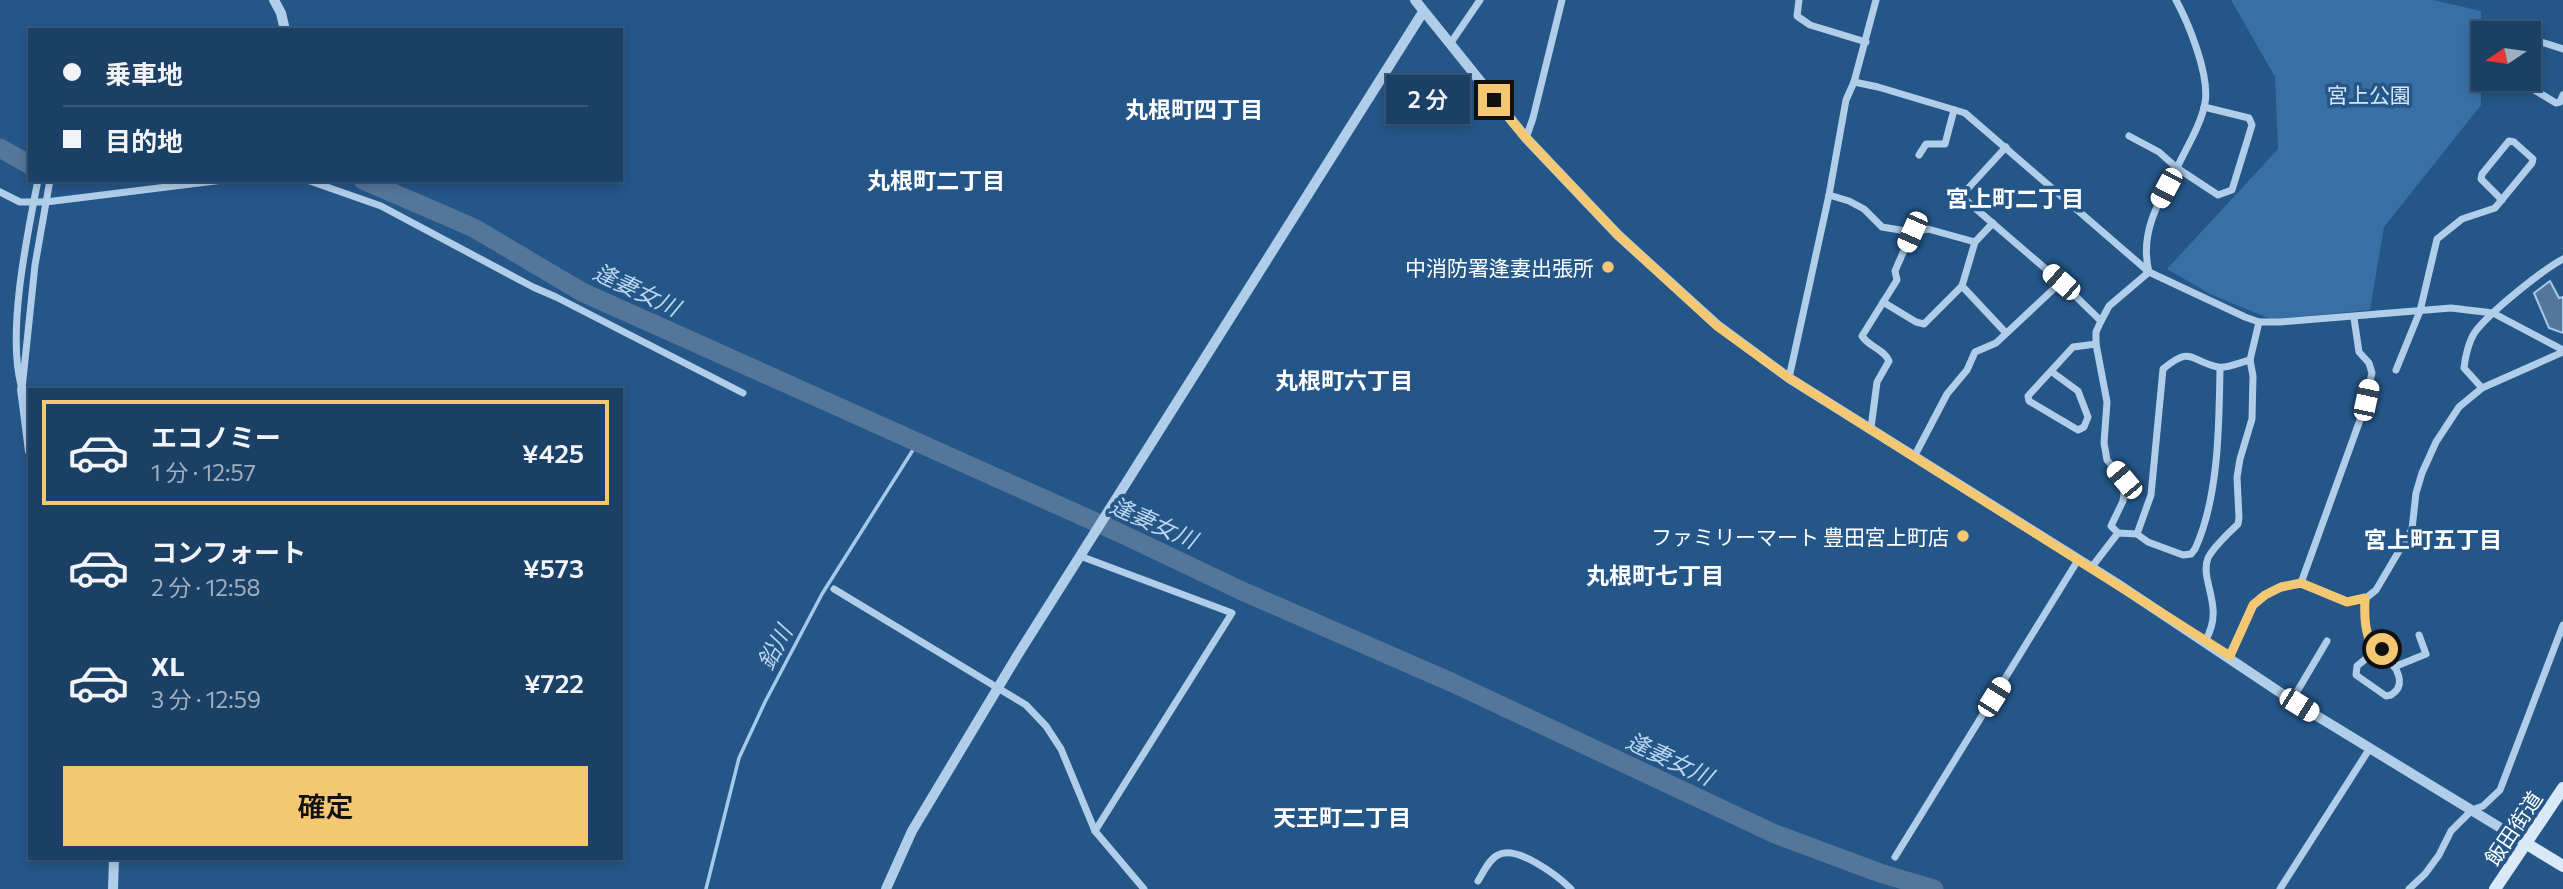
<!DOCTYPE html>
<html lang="ja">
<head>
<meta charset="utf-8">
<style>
  :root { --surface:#1b4066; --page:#24476c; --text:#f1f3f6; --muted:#a0afbf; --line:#39597a; --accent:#f4c773 }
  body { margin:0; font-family:Commissioner,"Noto Sans JP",sans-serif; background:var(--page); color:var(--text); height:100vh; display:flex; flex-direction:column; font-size:26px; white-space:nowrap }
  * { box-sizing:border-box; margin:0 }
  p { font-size:23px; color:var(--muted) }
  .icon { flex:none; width:38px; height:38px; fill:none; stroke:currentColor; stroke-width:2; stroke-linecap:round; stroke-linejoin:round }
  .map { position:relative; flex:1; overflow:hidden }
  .sheet { position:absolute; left:28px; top:388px; width:595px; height:472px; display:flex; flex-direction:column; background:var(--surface); border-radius:0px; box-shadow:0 4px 10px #0003,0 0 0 2px var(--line) }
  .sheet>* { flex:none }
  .hud { position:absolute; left:28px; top:28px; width:595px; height:154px; border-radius:0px; box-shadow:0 4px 10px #0003,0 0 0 2px var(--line); display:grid; align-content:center; height:154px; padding:0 35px; background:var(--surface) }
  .needle { width:46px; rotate:257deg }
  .buttons { position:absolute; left:2471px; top:21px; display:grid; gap:14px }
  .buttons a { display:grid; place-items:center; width:70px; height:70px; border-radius:0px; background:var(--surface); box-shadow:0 4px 10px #0003,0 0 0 2px var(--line); font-size:35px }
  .end { position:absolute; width:32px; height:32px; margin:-16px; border:9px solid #f4c773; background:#111; box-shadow:0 0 0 4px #111 }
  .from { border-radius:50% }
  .bubble { position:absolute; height:49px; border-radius:0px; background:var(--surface); box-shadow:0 4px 10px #0003,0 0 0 2px var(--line); font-size:23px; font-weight:600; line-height:49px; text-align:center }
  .car { position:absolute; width:21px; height:42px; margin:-21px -10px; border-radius:9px; box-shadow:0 0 5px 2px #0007; background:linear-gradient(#fff 24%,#345 0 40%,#fff 0 76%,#345 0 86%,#fff 0) }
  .hud b { display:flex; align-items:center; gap:24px; height:66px; font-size:26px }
  .hud b+b { border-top:2px solid var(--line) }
  .hud i { width:18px; height:18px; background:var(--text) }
  ul { padding:12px 0 0; list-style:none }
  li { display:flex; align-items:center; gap:21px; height:105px; margin:0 14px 10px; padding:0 21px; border:4px solid transparent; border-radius:0px }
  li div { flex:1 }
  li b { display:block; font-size:26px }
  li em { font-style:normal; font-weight:600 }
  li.on { border-color:var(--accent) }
  li>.icon { width:63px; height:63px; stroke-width:1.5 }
  .button { display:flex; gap:14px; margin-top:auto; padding:14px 35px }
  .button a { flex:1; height:80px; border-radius:0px; background:var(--accent); color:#111; font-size:28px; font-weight:600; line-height:80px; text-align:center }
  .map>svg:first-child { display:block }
</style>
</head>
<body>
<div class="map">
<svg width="2563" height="889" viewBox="0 0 2563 889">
  <rect width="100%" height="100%" fill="#245688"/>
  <polygon fill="#3870a5" points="2231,0 2433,0 2481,11 2481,105 2384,227 2370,310 2271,319 2212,295 2167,269 2278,149 2275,77"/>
  <polygon fill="#54769a" stroke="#a4c9ea" stroke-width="2" points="2550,281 2559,298 2563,297 2563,333 2549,328 2534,293"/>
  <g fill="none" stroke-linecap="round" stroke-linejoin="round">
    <polyline stroke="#a4c9ea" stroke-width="3.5" points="706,889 739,758 765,702 822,594 918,442"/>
    <g stroke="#54769a" stroke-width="19">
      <polyline points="0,148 30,165"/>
      <polyline points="363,180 474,228 582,292 1120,533 1242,591 1453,683 1775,834 1880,873 1934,889"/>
    </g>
    <g stroke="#b0cde9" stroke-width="7">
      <polyline points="1799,0 1797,16 1810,25 1866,42"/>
      <polyline points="2493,33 2500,33"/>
      <polyline points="2529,38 2563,49"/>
      <polyline points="1450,44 1480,0"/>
      <polyline points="2520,79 2521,82 2556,103 2560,102 2563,95"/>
      <polyline points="1854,82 1878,87 1965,113 2149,272 2245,317 2259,322 2280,322 2451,308 2493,313 2563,350"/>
      <path d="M 2129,136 L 2159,152 L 2177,168 C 2186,148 2201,125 2205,103 C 2210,76 2189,24 2176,0"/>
      <polyline points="1526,138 1533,118 1562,0"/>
      <polyline points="2006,147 1961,196 2061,282"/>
      <polyline points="1919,155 1926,144 1945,144 1954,110"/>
      <polyline points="307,180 381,206 533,287 556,297 743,393"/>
      <polyline points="0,192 20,202 46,202 223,180"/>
      <path d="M 1829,195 L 1849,201 L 1864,209 L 1882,227 L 1912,232 L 1895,271 L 1897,280 L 1862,336 C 1869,347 1884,349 1889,361 L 1877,382 L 1871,428"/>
      <polyline points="1993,223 1975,242 1962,286 2006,333"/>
      <polyline points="1912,232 1928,229 1975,242"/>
      <path d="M 2149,272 C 2139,233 2159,201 2177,168 L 2218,195 L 2232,190 L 2252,125 L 2249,118 L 2204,107"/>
      <polyline points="1883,302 1916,322 1924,324 1962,286"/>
      <polyline points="2096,344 2107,402 2104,443 2107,460 2124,480 2125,485 2123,501 2111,526 2118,533"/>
      <polyline points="2396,370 2420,311 2437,239 2462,219 2495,208 2532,163 2533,159 2514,142 2509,141 2482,174 2481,179 2502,200"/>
      <polyline points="2052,372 2078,391 2088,417 2084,427 2078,430 2029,401 2028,396 2073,347 2096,344 2096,332 2101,321"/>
      <polyline points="1789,378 1829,195 1846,100 1854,82 1876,0"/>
      <path d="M 21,385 C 7,331 27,236 38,180"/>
      <path d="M 2482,388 L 2464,368 C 2465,357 2469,341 2475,332 C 2490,312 2541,271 2563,259"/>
      <polyline points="22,389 35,265 50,180"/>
      <polyline points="1915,455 1947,394 1967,370 1975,352 1996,343 2061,282 2101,321 2109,306 2149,272"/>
      <path d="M 2137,534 L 2151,495 L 2163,369 C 2192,345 2189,361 2218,367 C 2226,369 2241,362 2250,360"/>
      <polyline points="1080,556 1232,613 1095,831"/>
      <path d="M 2091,568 L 2118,533 L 2137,534 L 2148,542 L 2183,555 L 2191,554 L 2195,549 C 2219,497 2219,425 2220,368"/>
      <polyline points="2301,583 2360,420 2372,373 2369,363 2359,352 2354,318"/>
      <polyline points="834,589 1026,705 1046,726 1061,749 1095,831 1144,889"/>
      <path d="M 2366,598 C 2364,618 2365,633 2374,652 L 2357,666 L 2356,675 L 2386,696 L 2391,695 C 2409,684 2394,667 2387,651 L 2382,649 L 2374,652"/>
      <path d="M 2205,641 C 2226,607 2199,581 2208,558 C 2214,546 2228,534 2238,524 L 2239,518 L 2237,477 L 2240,459 L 2252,419 L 2253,376 L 2250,360 L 2259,322"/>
      <polyline points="2229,656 2253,605 2273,590 2301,583 2347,602 2366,598 2376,590 2412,529 2416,493 2422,473 2436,442 2459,407 2482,388 2563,352"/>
      <polyline points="2394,667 2426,654 2419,635"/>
      <polyline points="2292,700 2327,641"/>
      <polyline points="1895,857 2078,560"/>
      <path d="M 1478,881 C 1483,873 1489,859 1498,855 C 1516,844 1558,876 1571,889"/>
      <polyline points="2280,889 2370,748"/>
      <polyline points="2409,889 2425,874 2439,855 2451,831 2472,810 2483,806 2500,790 2563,625"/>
    </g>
    <g stroke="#b0cde9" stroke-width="10">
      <polyline points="274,0 281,13 285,30"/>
      <polyline points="1415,0 1526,138 1618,235 1717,325 1789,378 2116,583 2299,705 2527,844"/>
      <polyline points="22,389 30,451"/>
      <polyline points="113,889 114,859"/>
      <polyline points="886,889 912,831 1017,656 1423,12"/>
    </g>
    <g stroke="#dae9f8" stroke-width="12">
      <polyline points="2527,844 2563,866"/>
      <polyline points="2495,889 2563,788"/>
    </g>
  </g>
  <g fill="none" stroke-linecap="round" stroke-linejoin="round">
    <path stroke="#f4c773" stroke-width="9" d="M 1494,100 L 1526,138 L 1618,235 L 1717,326 L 1789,378 L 2230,656 L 2253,605 L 2265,595 L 2281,587 L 2301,583 L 2347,602 L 2365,598 C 2364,618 2365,633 2374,652 L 2382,649"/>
  </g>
  <g fill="#f4c773" stroke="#245688" stroke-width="2.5">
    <circle cx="1608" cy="267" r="7"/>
    <circle cx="1963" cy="536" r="7"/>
  </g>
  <g text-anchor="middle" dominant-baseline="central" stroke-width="7" stroke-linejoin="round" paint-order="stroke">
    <g font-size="21" fill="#d4e6f7" stroke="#245688">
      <text x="2369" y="94">宮上公園</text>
    </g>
    <g font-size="21" fill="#fff" stroke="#245688" text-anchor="end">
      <text x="1594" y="267">中消防署逢妻出張所</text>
      <text x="1949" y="536">ファミリーマート 豊田宮上町店</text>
    </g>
    <g font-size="21" fill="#fff" stroke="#245688">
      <text transform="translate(2513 828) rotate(-56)">飯田街道</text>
    </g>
    <g font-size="23" font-weight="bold" fill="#fff" stroke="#245688">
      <text x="1194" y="109">丸根町四丁目</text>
      <text x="936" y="180">丸根町二丁目</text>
      <text x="2015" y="198">宮上町二丁目</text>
      <text x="1344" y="380">丸根町六丁目</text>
      <text x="2433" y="539">宮上町五丁目</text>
      <text x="1655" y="575">丸根町七丁目</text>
      <text x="1342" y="817">天王町二丁目</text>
    </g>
    <g font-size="23" font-style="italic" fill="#bbd7f1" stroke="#245688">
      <text transform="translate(637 289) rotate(25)">逢妻女川</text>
      <text transform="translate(1154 522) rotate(24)">逢妻女川</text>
      <text transform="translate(774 647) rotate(-62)">鉛川</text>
      <text transform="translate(1670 758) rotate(25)">逢妻女川</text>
    </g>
  </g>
</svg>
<div class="buttons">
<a><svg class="needle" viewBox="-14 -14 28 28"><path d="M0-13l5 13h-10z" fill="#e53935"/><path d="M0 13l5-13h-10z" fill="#a0afbf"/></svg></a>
</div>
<i class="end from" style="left:2382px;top:649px"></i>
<i class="end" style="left:1494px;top:100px"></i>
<div class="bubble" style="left:1386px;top:75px;width:84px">2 分</div>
<i class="car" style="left:2166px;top:188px;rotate:208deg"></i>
<i class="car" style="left:1912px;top:232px;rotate:204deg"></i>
<i class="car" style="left:2061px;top:282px;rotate:311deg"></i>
<i class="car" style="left:2366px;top:400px;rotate:12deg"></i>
<i class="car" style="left:2124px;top:480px;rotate:320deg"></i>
<i class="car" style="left:1994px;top:697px;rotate:32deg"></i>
<i class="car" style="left:2299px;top:705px;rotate:122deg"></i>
<div class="hud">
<b><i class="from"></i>乗車地</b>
<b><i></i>目的地</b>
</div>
<section class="sheet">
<ul>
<li class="on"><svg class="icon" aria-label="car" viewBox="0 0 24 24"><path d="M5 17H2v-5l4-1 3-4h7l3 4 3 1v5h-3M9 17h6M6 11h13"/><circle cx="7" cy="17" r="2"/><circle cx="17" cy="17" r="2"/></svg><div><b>エコノミー</b><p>1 分 · 12:57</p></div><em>¥425</em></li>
<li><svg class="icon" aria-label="car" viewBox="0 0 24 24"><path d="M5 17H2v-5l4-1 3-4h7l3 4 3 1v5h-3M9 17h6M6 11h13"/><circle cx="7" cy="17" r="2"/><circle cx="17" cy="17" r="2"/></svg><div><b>コンフォート</b><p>2 分 · 12:58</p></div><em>¥573</em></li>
<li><svg class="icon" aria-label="car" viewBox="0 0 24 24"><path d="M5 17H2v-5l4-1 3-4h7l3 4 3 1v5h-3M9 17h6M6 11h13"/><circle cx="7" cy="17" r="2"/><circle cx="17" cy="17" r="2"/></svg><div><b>XL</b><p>3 分 · 12:59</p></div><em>¥722</em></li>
</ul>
<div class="button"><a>確定</a></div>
</section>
</div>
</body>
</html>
